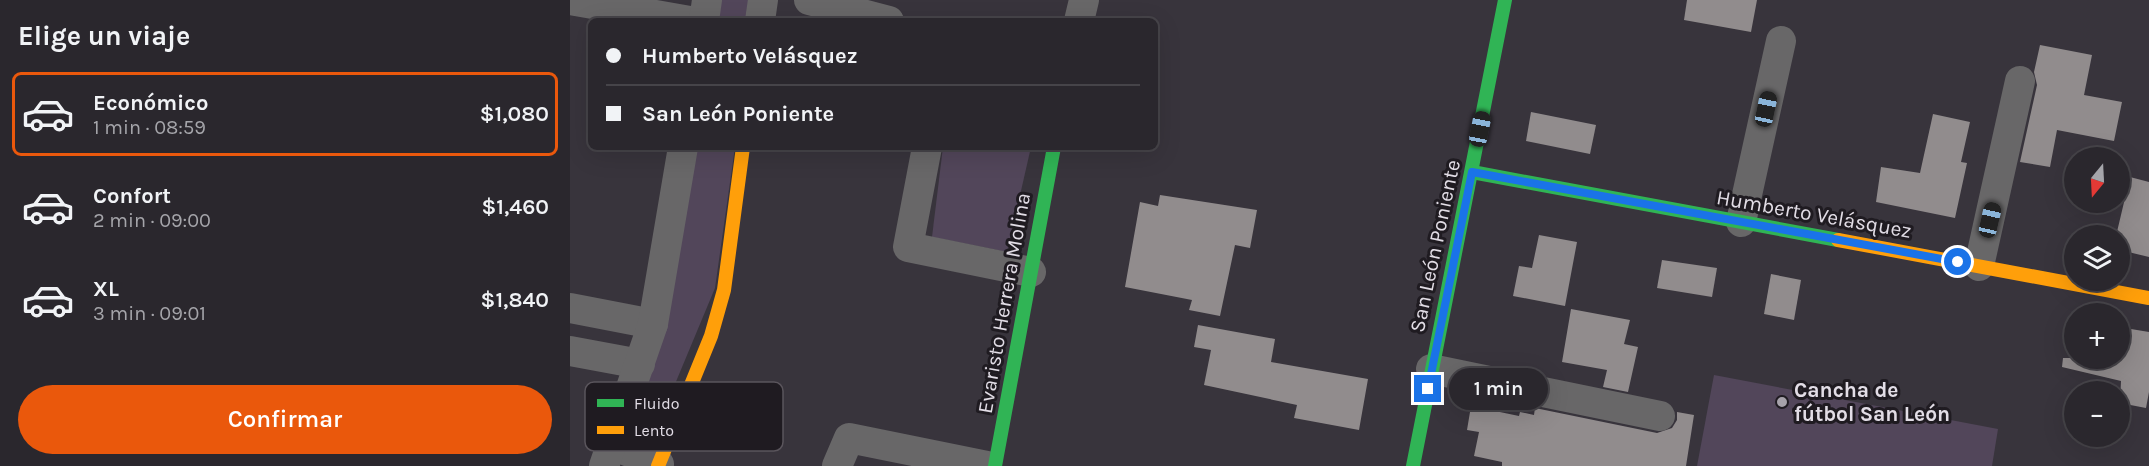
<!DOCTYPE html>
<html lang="es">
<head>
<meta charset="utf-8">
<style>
  :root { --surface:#2a272d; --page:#363339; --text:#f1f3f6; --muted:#a5a5aa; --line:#464449; --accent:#ea580c }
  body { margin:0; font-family:Karla,sans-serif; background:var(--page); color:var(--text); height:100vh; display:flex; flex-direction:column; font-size:22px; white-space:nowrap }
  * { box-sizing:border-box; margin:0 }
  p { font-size:20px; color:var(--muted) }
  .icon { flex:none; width:33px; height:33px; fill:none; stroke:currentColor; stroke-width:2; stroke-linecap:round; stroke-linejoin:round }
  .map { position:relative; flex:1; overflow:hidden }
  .drawer { display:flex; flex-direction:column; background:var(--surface); width:570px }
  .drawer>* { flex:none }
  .top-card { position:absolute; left:18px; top:18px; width:570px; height:132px; border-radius:9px; box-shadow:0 6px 24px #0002,0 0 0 2px var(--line); display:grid; align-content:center; height:132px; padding:0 18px; background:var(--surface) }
  .needle { width:39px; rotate:198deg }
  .buttons { position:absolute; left:1494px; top:147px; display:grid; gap:12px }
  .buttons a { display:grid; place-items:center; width:66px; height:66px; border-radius:50%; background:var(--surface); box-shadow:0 6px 24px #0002,0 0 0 2px var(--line); font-size:30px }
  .end { position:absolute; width:27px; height:27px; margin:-14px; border:8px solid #1a73e8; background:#fff; box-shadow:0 0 0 3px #fff }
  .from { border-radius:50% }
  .bubble { position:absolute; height:42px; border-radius:21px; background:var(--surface); box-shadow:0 6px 24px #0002,0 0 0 2px var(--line); font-size:20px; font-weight:600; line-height:42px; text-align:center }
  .car { position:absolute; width:18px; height:36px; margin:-18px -9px; border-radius:8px; box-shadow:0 0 4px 2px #0007; background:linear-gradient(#222 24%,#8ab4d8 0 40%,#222 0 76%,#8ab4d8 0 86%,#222 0) }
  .top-card b { display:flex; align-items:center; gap:21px; height:57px; font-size:22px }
  .top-card b+b { border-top:2px solid var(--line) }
  .top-card i { width:15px; height:15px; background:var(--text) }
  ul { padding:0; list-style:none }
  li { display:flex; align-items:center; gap:18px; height:84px; margin:0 12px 9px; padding:0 6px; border:3px solid transparent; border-radius:9px }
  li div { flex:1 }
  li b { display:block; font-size:22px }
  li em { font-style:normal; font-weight:600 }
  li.current { border-color:var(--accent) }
  li>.icon { width:54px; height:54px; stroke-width:1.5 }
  h2 { padding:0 18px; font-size:27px; line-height:72px }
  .action { display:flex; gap:12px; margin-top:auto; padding:12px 18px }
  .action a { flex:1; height:69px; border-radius:36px; background:var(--accent); color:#fff; font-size:24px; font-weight:600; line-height:69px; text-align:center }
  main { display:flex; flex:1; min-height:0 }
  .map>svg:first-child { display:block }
</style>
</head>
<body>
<main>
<section class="drawer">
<h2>Elige un viaje</h2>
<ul>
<li class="current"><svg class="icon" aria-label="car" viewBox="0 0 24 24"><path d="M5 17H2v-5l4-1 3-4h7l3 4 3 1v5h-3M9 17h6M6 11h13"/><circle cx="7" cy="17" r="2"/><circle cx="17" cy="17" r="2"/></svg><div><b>Económico</b><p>1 min · 08:59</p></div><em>$1,080</em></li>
<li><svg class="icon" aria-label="car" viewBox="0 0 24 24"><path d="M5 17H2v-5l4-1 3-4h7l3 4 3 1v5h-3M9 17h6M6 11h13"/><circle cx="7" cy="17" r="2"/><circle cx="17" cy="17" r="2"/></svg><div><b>Confort</b><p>2 min · 09:00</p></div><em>$1,460</em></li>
<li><svg class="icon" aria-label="car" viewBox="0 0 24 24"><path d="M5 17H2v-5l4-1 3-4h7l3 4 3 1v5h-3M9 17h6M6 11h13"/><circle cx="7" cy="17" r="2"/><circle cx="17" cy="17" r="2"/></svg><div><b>XL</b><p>3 min · 09:01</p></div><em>$1,840</em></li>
</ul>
<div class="action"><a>Confirmar</a></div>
</section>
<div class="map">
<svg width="1579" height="466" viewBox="0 0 1579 466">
  <rect width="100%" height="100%" fill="#38343c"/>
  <g fill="#52465a">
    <polygon points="144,0 186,0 183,21 141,21"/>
    <polygon points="123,147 165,147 145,288 80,444 60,440 98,317"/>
    <polygon points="373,147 461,147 437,252 362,237"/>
    <polygon points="1144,375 1428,429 1422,466 1127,466"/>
  </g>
  <g fill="#918c8d">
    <polygon points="1117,0 1187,0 1181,32 1114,20"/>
    <polygon points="1470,45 1522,55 1514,95 1552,102 1544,141 1487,130 1480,167 1450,162 1467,85 1464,72"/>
    <polygon points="961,112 1026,125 1020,154 956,141"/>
    <polygon points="1363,114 1400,122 1391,162 1397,163 1385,218 1306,202 1311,167 1350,173"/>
    <polygon points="1560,177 1579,182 1579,257 1550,250 1550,236 1546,236"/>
    <polygon points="590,195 687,210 680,248 665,245 650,316 619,310 622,300 555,287 570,202 588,206"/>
    <polygon points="969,235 1007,242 995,306 943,296 949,266 962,268"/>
    <polygon points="1092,260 1147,268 1142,297 1087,288"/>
    <polygon points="1201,274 1231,280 1224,320 1194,314"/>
    <polygon points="1001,309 1060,320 1054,344 1068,347 1058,392 1033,387 1037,370 992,362"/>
    <polygon points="628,325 705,339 701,362 798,379 789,430 724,418 727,405 634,385 641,350 624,347"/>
    <polygon points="1555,328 1579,332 1579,392 1576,408 1550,403 1551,381 1492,367 1493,358 1550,358"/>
    <polygon points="901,406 949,416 950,412 964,415 965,408 1087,433 1102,428 1107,420 1107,412 1124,415 1116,466 932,466 932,462 904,456 909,432 897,430"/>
  </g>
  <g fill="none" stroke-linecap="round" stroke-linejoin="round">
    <g stroke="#686768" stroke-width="30">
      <polyline points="0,0 120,21"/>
      <polyline points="239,0 319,21"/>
      <polyline points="134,21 137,0"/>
      <polyline points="190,21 193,0"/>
      <polyline points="509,21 514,0"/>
      <polyline points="357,147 338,247 461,272"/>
      <polyline points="1171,222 1211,41"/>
      <polyline points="1409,266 1450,81"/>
      <polyline points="0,308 83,324"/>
      <polyline points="0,351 70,364"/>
      <polyline points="861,369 1090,416"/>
      <polyline points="42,445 89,464"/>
      <polyline points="34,466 83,324 113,147"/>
      <polyline points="267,466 279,438 417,466"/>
    </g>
    <g stroke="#30b455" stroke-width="14">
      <polyline points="902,172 1268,240"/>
      <polyline points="425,466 484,147"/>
      <polyline points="843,466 935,0"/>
    </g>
    <g stroke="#ff9f0a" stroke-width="14">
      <polyline points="1268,240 1579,298"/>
      <polyline points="88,466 141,336 154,290 173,147"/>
    </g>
  </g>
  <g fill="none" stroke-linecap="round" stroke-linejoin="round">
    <polyline stroke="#1a73e8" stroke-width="8" points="858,389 902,172 1388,262"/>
  </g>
  <circle fill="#a6a2aa" stroke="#1f1b21" stroke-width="2" cx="1212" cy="402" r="6"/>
  <g text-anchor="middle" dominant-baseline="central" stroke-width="6" stroke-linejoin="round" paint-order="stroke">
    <g font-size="21" fill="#e2dde6" stroke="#1f1b21">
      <text transform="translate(1244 214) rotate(10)">Humberto Velásquez</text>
      <text transform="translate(865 246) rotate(-78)">San León Poniente</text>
      <text transform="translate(434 303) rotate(-80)">Evaristo Herrera Molina</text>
    </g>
    <g font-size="21" font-weight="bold" fill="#e2dde6" stroke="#1f1b21" text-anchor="start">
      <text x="1224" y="390">Cancha de<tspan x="1224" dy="24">fútbol San León</tspan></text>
    </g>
  </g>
  <rect x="15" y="382" width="198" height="69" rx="9" fill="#1f1b21" stroke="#5a555c" stroke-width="1.5"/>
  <rect x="27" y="399" width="27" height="8" fill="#30b455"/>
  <rect x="27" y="426" width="27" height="8" fill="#ff9f0a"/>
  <g font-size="16" fill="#e2dde6">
    <text x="64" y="409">Fluido</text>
    <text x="64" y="436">Lento</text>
  </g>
</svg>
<div class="buttons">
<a><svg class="needle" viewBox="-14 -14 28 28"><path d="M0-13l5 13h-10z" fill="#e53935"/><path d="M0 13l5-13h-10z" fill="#a5a5aa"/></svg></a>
<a><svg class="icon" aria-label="layers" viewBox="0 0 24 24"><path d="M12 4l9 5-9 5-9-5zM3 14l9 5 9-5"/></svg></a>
<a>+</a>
<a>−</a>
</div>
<i class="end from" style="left:1388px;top:262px"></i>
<i class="end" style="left:858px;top:389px"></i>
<div class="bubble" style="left:879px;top:368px;width:99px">1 min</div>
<i class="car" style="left:1196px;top:109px;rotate:12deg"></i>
<i class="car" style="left:910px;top:129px;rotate:11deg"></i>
<i class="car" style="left:1420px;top:220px;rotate:13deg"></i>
<div class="top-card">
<b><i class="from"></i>Humberto Velásquez</b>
<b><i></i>San León Poniente</b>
</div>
</div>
</main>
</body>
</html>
